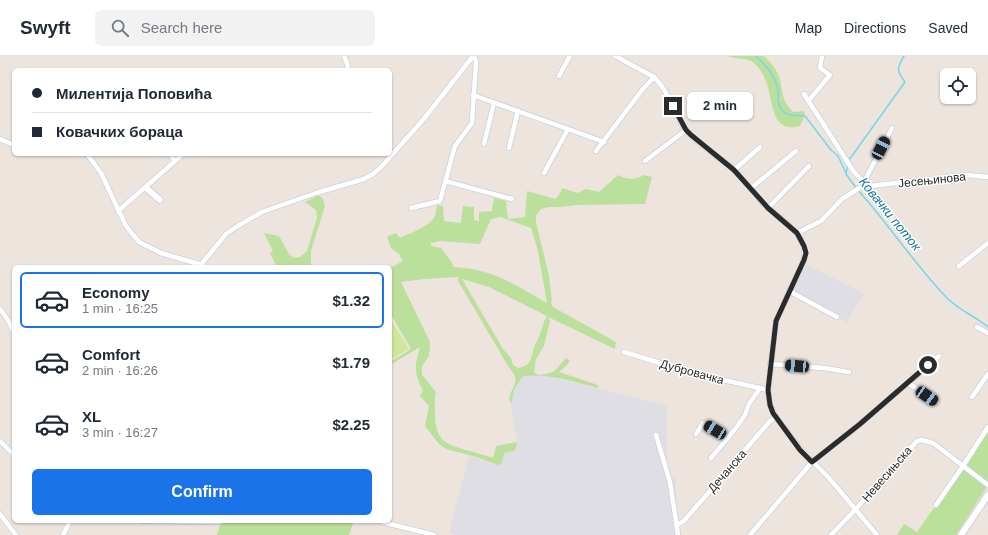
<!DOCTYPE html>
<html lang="en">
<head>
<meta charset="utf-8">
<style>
  :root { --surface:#fff; --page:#f2f2f3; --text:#1f2937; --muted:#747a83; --line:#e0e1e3; --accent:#1a73e8 }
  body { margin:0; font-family:Arial,sans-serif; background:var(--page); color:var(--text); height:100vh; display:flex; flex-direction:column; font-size:15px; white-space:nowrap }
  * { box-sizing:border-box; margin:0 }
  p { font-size:13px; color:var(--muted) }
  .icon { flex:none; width:22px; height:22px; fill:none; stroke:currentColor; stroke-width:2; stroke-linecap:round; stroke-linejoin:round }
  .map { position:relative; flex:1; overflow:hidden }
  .sheet { position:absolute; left:12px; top:209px; width:380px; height:258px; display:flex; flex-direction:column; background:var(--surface); border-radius:6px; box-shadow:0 1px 3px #0004 }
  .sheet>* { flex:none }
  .hud { position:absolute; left:12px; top:12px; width:380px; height:88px; border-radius:6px; box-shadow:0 1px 3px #0004; display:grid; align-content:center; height:88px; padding:0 20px; background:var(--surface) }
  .fabs { position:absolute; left:940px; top:12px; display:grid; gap:8px }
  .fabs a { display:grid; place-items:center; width:36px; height:36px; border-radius:6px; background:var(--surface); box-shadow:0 1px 3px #0004; font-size:20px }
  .end { position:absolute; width:18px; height:18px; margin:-9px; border:5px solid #2b2b2b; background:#fff; box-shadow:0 0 0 2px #fff }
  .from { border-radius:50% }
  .bubble { position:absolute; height:28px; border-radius:6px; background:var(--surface); box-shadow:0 1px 3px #0004; font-size:13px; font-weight:600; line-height:28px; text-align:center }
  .car { position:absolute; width:12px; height:24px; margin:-12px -6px; border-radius:5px; box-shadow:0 0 3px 1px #0007; background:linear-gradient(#222 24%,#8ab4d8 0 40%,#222 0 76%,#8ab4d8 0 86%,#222 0) }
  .hud b { display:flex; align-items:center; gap:14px; height:38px; font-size:15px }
  .hud b+b { border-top:1px solid var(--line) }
  .hud i { width:10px; height:10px; background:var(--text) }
  ul { padding:7px 0 0; list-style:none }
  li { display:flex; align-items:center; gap:12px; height:56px; margin:0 8px 6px; padding:0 12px; border:2px solid transparent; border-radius:6px }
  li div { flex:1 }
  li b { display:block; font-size:15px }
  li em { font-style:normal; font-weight:600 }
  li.current { border-color:var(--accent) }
  li>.icon { width:36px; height:36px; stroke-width:1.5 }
  .button { display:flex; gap:8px; margin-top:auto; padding:8px 20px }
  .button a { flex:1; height:46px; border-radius:6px; background:var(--accent); color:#fff; font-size:16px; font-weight:600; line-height:46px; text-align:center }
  header { display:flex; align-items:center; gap:24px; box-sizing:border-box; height:56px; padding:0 20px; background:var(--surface); border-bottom:1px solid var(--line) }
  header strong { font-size:19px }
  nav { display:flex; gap:22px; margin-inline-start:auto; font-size:14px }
  .search { width:280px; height:36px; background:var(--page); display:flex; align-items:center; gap:10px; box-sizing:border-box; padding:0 14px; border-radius:6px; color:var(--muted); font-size:15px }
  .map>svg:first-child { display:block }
</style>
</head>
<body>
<header>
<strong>Swyft</strong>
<div class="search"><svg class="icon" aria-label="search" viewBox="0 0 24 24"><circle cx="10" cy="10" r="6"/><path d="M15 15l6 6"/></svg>Search here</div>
<nav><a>Map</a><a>Directions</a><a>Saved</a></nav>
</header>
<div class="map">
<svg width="988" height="479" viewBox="0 0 988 479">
  <rect width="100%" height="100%" fill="#ece4dd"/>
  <g fill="#dfdee5">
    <polygon points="803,207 864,238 847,266 790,235"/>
    <polygon points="533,319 547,320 667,350 667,416 676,423 676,479 455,479 449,477 469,400 494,408 501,408 505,396 516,390 517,381 513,368 511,348 515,332 523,320"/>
  </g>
  <g fill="#bbe09c" fill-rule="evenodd">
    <path d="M 728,0 L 764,0 C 771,6 778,15 780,24 C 783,39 782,44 793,56 L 802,55 L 805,56 L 804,61 L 800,70 C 771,78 773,46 767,28 C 765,21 760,12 754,7 C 747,1 736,4 728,0 Z"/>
    <path d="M 618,119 C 627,124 635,124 644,119 L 652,121 L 645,148 L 576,149 L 561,151 L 549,151 L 541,153 L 536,159 L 536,166 L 549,220 L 552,244 L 551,247 L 553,251 L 616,286 L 615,293 L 548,261 L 550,265 L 544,290 L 536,303 L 534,316 L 538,319 C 557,317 554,315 566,302 L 570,305 L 566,310 L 559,316 L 595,328 L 599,330 L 598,332 C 574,326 548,317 523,320 L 515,332 L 511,348 C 505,338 518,331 515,321 C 514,317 510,313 508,310 L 458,225 L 458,221 L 424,223 L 401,226 L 430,286 L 429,300 L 422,310 L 422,319 L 436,336 C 434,344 435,351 435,358 C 435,383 444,388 466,394 C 475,396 484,399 493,402 L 496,390 L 517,386 L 515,395 L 505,396 L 501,408 L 498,409 L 476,401 L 446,393 L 439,388 L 425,370 L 429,350 L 420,340 L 423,334 C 413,317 415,309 420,291 L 390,309 L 390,306 L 411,293 L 390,257 L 390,212 L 403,205 L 399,198 L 391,192 L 387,181 L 396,177 L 400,182 C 409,178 429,170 434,162 C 436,158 436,154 437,149 L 443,150 L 444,165 L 461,167 L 463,150 L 474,151 L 474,164 L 479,165 L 479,156 L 492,155 L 494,142 L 506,145 L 508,163 L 525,161 L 527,135 L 556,143 L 563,132 L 577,137 L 586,133 L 599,136 ZM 500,161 L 531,172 L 538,195 L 547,247 C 513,228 494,213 453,211 L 453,208 L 441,192 L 431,190 L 431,187 L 440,185 L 480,188 L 491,163 ZM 462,223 L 489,231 L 547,260 C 543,266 542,274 539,280 C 538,284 535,288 534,292 C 530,304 532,309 518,312 L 513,309 L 511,302 L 503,293 Z"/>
    <polygon points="317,140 320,140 323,143 325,150 311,195 311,211 277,211 270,197 273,195 264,177 279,180 289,198 294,202 300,201 307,195 317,162 316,154 305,146"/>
    <polygon points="988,371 988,429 956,479 897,479 904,468 917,476 963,410"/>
    <polygon points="221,465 354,465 349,479 217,479"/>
  </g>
  <polygon fill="#cee799" points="390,262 409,293 390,304"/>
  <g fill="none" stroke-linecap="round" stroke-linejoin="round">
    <g stroke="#75d7e9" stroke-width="1.5">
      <path d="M 756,0 C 766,9 775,19 778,33 C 779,38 777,44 779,49 C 783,60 795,60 805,60 L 831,94 L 838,100 L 846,117"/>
      <path d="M 849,104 L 905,26 C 896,14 897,12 904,0"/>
      <path d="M 848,108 L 846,118 C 855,132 868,145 878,158 C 900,185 922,216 946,241 C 958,254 975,260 988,271"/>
    </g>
    <g stroke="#ccd0dc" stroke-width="6">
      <g id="street">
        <polyline points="344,0 347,7 348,14"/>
        <path d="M 615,0 L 654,21 C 670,36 673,59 687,75 C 700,91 719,100 734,114 C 745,125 754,137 764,148 C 780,164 809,178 804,204 L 776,265 L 768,334 L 770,349 L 776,361 L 801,394 L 829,422 L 877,479"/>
        <polyline points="559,20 570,0"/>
        <polyline points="804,38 854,116 868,130"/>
        <polyline points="473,39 604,86"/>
        <polyline points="809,44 830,19 820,12 822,0"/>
        <polyline points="0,83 14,89"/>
        <polyline points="484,88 494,47"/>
        <polyline points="509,92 518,55"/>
        <polyline points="596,95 642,34 654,21"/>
        <polyline points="87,98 101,117 126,170 139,186 161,197 202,209"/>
        <polyline points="170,98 175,105"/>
        <polyline points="645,105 686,74"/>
        <polyline points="734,114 760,91"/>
        <polyline points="544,117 568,73"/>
        <polyline points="445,125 512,143"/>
        <polyline points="864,126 892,72"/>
        <polyline points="750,133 796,95"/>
        <polyline points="411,152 440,145 455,90 472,67 476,6 474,0"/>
        <polyline points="768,152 809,110"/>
        <polyline points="118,155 183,98"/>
        <polyline points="797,177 821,165 842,143 861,131 967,119 988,121"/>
        <polyline points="959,210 988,187"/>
        <polyline points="199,211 226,178 236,171 262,156 316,137 364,123 373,118 381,111 423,64 473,0"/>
        <polyline points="789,235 837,261"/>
        <polyline points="0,253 8,264 14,277"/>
        <polyline points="977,271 988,277"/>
        <polyline points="624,296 693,317 768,334"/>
        <polyline points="770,308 824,312 849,316"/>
        <polyline points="908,327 937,346"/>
        <polyline points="972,341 988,318"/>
        <polyline points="696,378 703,367 728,382"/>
        <polyline points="656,379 670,426 678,479"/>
        <polyline points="0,385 14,399"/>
        <polyline points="711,402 736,372 745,359 749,348 760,332"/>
        <polyline points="936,449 963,410 988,371"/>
        <polyline points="0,458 16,479"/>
        <polyline points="143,465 220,466"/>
        <polyline points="382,466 434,479"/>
        <polyline points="677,469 684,465 770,365 776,361"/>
        <polyline points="63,479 70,465"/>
        <polyline points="750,479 812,406 860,368 939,300"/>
        <polyline points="831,479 855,454 917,385 922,384 933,387 988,429"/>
      </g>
    </g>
    <g stroke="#ccd0dc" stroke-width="8">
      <g id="secondary">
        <polyline points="146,132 160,144"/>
        <polyline points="961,479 988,439"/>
      </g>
    </g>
    <use href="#street" stroke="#fff" stroke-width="4.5"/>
    <use href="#secondary" stroke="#fff" stroke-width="6"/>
  </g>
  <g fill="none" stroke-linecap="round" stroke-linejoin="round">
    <polyline stroke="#2b2b2b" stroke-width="5" points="673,50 686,74 691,79 734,114 768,152 797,177 804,190 806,197 804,204 776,265 768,334 770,349 773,357 800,394 812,406 860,368 928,309"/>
  </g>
  <g text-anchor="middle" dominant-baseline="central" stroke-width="3" stroke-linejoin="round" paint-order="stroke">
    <g font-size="12" fill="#2b2b2b" stroke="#fff">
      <text transform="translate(932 124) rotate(-6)">Јесењинова</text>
      <text transform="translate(692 316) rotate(15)">Дубровачка</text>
      <text transform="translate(727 415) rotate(-49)">Дечанска</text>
      <text transform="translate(887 418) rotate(-49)">Невесињска</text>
    </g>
    <g font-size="13" font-style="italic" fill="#137796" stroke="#fff">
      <text transform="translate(890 158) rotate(51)">Ковачки поток</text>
    </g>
  </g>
</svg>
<div class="fabs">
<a><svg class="icon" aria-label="locate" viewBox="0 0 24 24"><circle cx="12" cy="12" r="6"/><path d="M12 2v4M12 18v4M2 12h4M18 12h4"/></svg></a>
</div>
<i class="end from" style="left:928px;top:309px"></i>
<i class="end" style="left:673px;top:50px"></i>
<div class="bubble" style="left:687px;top:36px;width:66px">2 min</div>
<i class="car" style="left:881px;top:92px;rotate:27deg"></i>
<i class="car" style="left:797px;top:310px;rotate:275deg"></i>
<i class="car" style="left:927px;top:340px;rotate:125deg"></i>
<i class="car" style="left:715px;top:374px;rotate:301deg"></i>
<div class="hud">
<b><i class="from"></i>Милентија Поповића</b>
<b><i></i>Ковачких бораца</b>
</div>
<section class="sheet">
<ul>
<li class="current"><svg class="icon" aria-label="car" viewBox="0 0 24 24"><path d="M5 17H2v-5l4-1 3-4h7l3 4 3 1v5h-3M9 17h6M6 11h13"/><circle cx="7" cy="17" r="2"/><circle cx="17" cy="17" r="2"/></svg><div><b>Economy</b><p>1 min · 16:25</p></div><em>$1.32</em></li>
<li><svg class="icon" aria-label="car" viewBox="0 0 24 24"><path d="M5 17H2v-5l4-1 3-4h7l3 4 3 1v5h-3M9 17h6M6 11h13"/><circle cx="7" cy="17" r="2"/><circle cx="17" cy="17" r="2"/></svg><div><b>Comfort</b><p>2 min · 16:26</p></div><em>$1.79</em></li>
<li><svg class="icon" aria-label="car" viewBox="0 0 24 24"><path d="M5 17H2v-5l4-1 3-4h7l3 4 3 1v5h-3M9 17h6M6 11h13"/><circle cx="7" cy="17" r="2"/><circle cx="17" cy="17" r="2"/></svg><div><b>XL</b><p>3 min · 16:27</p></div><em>$2.25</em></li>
</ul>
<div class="button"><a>Confirm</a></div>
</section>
</div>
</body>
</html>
